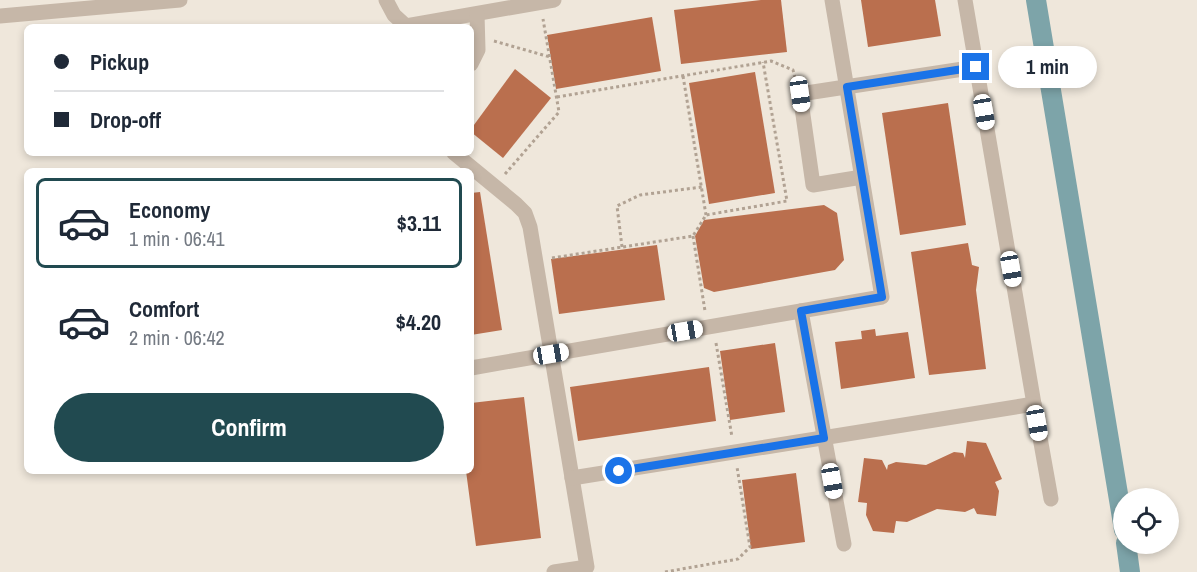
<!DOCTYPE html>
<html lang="en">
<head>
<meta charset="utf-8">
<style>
  :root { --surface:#fff; --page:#f2f2f3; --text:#1f2937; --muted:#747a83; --line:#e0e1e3; --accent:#214a50 }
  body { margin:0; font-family:"Archivo Narrow",sans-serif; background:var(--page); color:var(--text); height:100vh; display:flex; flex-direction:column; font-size:22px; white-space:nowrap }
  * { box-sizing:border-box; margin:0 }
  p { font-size:20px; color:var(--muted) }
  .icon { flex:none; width:33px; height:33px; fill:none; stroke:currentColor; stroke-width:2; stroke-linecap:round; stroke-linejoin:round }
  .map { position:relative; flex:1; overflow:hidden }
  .side { position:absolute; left:24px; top:168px; width:450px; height:306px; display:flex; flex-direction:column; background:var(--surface); border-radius:9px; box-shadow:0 3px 9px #0003 }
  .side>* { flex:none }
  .banner { position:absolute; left:24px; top:24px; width:450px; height:132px; border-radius:9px; box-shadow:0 3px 9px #0003; display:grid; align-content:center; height:132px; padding:0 30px; background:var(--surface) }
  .tools { position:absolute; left:1113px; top:488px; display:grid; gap:12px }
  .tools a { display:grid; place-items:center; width:66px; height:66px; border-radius:50%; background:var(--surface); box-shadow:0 3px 9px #0003; font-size:30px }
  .end { position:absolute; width:27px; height:27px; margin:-14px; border:8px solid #1a73e8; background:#fff; box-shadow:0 0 0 3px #fff }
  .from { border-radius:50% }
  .bubble { position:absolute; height:42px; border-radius:21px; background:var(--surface); box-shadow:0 3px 9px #0003; font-size:20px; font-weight:700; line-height:42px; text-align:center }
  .car { position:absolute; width:18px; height:36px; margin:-18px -9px; border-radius:8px; box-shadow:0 0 4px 2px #0007; background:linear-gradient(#fff 24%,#345 0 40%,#fff 0 76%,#345 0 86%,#fff 0) }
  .banner b { display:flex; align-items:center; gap:21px; height:57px; font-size:22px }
  .banner b+b { border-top:2px solid var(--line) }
  .banner i { width:15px; height:15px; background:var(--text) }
  ul { padding:10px 0 0; list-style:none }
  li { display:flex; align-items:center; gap:18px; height:90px; margin:0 12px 9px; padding:0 18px; border:3px solid transparent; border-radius:9px }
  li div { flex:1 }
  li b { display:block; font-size:22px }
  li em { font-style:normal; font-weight:700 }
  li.active { border-color:var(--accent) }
  li>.icon { width:54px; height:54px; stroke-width:1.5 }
  .button { display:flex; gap:12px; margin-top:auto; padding:12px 30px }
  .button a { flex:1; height:69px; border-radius:36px; background:var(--accent); color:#fff; font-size:24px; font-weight:700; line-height:69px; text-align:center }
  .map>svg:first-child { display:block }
</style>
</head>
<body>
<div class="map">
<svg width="1197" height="572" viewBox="0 0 1197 572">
  <rect width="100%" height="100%" fill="#efe7db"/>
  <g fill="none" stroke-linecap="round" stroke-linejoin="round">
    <g stroke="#7da4a9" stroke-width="20">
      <polyline points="1036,0 1124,530"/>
      <polyline points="1126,543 1130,572"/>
    </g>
  </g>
  <g fill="#ba6f4e">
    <polygon points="761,0 781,0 787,52 681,64 674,10"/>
    <polygon points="861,0 935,0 941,36 868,47"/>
    <polygon points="652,17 661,71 556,89 547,35"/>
    <polygon points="515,69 551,98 503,158 471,132 471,129"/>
    <polygon points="755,72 775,193 709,204 689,83"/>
    <polygon points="948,103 966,225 900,235 882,113"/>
    <polygon points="480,192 502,330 471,335 471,193"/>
    <polygon points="824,205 837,213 844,260 835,270 714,292 704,288 695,236 704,220"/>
    <polygon points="968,243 972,265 979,267 976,290 986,369 929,375 911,252"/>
    <polygon points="657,245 665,300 559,314 551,259"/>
    <polygon points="875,329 876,336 908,332 915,378 841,389 835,342 862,339 861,331"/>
    <polygon points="775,343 785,412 730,420 720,351"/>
    <polygon points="709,367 716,421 578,441 570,387"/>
    <polygon points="524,397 541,538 476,546 466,471 471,471 471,403"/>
    <polygon points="967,441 986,443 1002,479 995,482 999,491 996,516 977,514 974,508 965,512 937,509 907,522 896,521 894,533 873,531 866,515 867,503 858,502 864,458 882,460 887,470 888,465 896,462 926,465 954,452 963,453 965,458"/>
    <polygon points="796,473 805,542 751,549 742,480"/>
  </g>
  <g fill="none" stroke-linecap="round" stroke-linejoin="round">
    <g stroke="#b1a293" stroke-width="3" stroke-dasharray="3 3" stroke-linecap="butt">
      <polyline points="494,41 550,57"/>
      <polyline points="683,76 706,215"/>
      <polyline points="557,97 771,61 793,70 795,78"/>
      <polyline points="505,174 559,112 543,19"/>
      <polyline points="693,236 705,311"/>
      <polyline points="622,247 617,206 640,195 702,187"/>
      <polyline points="552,258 693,236 706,215 787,201 763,62"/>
      <polyline points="716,343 732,437"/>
      <polyline points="665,572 738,559 750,547 737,467"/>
    </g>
    <g stroke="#c6b7a8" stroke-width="15">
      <polyline points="386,0 394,15 406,26"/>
      <polyline points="965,0 1034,404"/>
      <polyline points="0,16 180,0"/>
      <polyline points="406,26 554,0"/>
      <polyline points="471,64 478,50 477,14"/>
      <polyline points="454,153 516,204 525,213 530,227 587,567 554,572"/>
      <polyline points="862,177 813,185 800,94 976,67"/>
      <polyline points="801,311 844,544"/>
      <polyline points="471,368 882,297 832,0"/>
      <polyline points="572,478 1034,404 1051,499"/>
    </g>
  </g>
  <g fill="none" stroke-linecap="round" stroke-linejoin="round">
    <polyline stroke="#1a73e8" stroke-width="8" points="619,471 824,438 801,311 882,297 847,87 976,67"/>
  </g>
</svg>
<div class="tools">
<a><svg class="icon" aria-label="locate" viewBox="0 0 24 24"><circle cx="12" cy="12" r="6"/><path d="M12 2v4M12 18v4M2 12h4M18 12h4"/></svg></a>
</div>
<i class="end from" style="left:619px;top:471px"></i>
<i class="end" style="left:976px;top:67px"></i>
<div class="bubble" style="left:998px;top:46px;width:99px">1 min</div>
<i class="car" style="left:800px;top:94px;rotate:172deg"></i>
<i class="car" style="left:984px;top:112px;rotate:170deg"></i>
<i class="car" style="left:1011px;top:269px;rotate:170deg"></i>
<i class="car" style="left:685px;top:331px;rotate:80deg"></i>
<i class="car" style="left:551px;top:354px;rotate:80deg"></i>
<i class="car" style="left:1037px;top:423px;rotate:170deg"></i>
<i class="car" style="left:832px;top:481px;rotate:170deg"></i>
<div class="banner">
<b><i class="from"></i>Pickup</b>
<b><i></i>Drop-off</b>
</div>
<section class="side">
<ul>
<li class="active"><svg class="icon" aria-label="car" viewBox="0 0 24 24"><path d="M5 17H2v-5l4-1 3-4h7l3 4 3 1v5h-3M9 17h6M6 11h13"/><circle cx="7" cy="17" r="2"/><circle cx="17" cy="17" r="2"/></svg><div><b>Economy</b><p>1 min · 06:41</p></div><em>$3.11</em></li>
<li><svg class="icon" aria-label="car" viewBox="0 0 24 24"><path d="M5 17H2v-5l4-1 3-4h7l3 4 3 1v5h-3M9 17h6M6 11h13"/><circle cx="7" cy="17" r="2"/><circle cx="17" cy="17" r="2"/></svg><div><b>Comfort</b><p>2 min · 06:42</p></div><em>$4.20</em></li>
</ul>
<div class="button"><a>Confirm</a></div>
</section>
</div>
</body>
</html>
